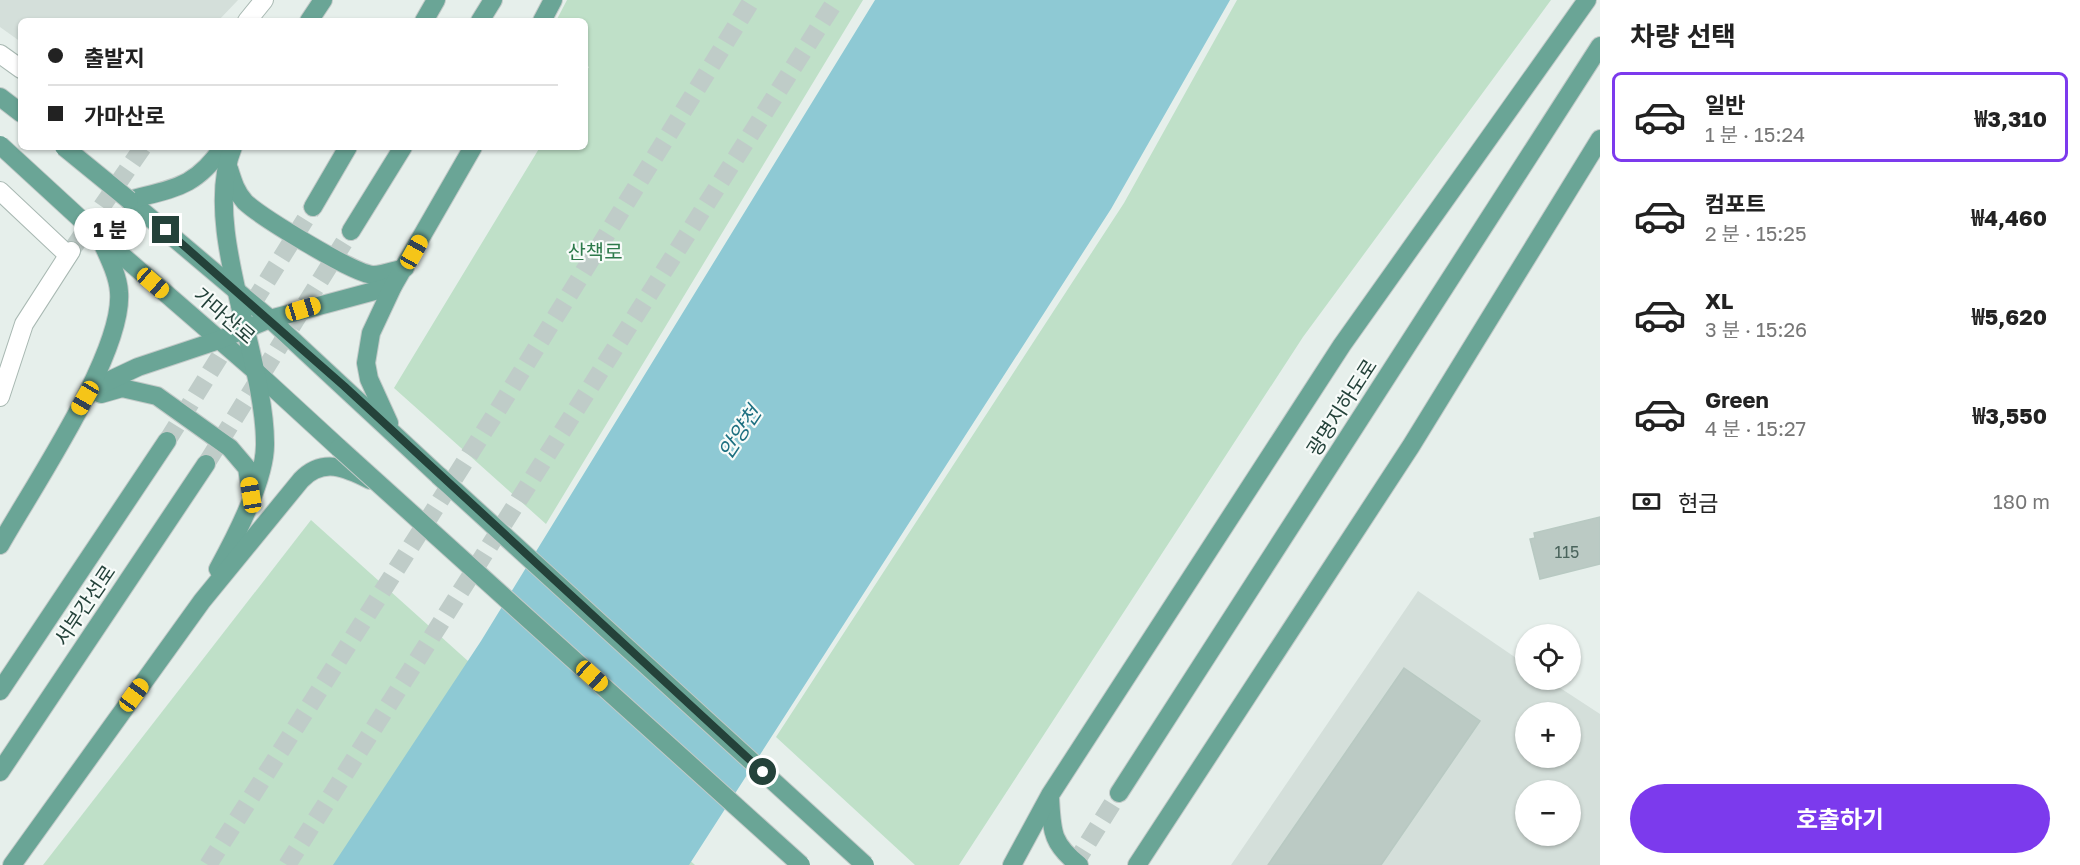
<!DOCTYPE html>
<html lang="ko">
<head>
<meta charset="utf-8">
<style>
  :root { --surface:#fff; --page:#f2f2f2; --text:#222; --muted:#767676; --line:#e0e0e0; --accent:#7c3aed }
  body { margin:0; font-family:"Golos Text","Noto Sans KR",sans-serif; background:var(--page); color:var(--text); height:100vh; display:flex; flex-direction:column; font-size:22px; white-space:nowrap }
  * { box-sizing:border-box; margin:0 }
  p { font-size:20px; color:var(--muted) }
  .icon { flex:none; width:33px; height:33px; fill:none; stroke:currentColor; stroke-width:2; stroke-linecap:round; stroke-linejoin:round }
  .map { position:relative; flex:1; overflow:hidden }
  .details { display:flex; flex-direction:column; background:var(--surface); width:480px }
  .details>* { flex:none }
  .top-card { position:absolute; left:18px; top:18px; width:570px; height:132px; border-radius:9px; box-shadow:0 2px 4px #0004; display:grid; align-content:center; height:132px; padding:0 30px; background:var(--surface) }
  .buttons { position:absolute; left:1515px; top:624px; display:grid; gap:12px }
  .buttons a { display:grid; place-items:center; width:66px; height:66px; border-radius:50%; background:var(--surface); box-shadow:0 2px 4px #0004; font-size:30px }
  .end { position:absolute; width:27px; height:27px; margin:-14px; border:8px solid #24423a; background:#fff; box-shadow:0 0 0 3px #fff }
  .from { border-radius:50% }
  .bubble { position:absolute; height:42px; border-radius:21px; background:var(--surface); box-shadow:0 2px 4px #0004; font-size:20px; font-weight:700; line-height:42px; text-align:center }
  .car { position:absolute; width:18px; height:36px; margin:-18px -9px; border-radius:8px; box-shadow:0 0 4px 2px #0007; background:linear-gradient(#f5c518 24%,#345 0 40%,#f5c518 0 76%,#345 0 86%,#f5c518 0) }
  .top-card b { display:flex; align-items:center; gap:21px; height:57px; font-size:22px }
  .top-card b+b { border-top:2px solid var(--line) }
  .top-card i { width:15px; height:15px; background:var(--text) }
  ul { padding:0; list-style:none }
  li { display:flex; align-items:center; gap:18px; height:90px; margin:0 12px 9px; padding:0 18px; border:3px solid transparent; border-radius:9px }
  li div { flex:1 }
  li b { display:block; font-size:22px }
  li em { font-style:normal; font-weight:700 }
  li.current { border-color:var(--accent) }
  li>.icon { width:54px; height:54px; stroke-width:1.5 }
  h2 { padding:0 30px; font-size:27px; line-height:72px }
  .pay { display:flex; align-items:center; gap:15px; height:66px; padding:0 30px; font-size:22px }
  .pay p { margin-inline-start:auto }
  .button { display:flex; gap:12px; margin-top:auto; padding:12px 30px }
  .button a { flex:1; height:69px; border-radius:36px; background:var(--accent); color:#fff; font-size:24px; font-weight:700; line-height:69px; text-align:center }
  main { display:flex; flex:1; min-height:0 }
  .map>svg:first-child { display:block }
</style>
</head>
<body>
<main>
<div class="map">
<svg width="1600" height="865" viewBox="0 0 1600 865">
  <rect width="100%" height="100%" fill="#e6efeb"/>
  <g fill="#d4dfda" fill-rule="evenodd">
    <polygon points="0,0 238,0 218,21 21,21 21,42 0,27"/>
    <path d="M 1418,591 L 1525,664 L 1526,680 L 1548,680 L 1600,714 L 1600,865 L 1231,865 ZM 1526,712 L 1570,712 L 1570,758 L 1526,758 ZM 1526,790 L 1570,790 L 1570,836 L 1526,836 Z"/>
  </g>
  <g fill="#bfe0c8">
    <polygon points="567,0 863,0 546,524 394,388 540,147 585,147 585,73 589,67 585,65 585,21 556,21"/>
    <polygon points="1237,0 1551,0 1303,337 959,865 915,865 776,737 1124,203"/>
    <polygon points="311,520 695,865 43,865"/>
  </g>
  <polygon fill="#8ec9d4" points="875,0 1230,0 1111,209 689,865 333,865 481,641"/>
  <g fill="#bbcac4" stroke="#b8c9c2" stroke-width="1.5">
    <polygon points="1600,517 1600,564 1540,579 1530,539 1535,538 1534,533"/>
    <polygon points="1404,668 1480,721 1381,865 1268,865"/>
  </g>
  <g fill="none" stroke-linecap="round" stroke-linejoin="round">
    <polyline stroke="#bfccc8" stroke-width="18" stroke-dasharray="18 9" stroke-linecap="butt" points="71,251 143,147"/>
    <g stroke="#bfccc8" stroke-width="18" stroke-dasharray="18 9" stroke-linecap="butt">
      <polyline points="167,441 313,207"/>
      <polyline points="206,464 351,231"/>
      <polyline points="1074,865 1119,793"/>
    </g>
    <g stroke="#bfccc8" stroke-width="18" stroke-dasharray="18 9" stroke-linecap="butt">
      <polyline points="208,865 499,408 752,0"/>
      <polyline points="287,865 836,0"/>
    </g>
    <g stroke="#a8b8b2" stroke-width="20">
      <g id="minor">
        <polyline points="247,21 264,0"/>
        <polyline points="0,54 21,69"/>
        <polyline points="0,191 68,255"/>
        <polyline points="0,397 24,324 71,251"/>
      </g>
    </g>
    <g stroke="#c2cac8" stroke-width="20">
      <g id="major">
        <polyline points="309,21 323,0"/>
        <polyline points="424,21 436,0"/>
        <polyline points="480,21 493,0"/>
        <polyline points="542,21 553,0"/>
        <polyline points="0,97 21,113"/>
        <path d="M 229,169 C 233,182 236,192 245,202 C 261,217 354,274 373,275 C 383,275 396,270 405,268"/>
        <polyline points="129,200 270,319 439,476"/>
        <path d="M 129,200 C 174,188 195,188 223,147"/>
        <polyline points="313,207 348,147"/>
        <polyline points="351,231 403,147"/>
        <polyline points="103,239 253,369 339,448"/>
        <polyline points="101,394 122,388 157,396 230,448 247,468 251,494"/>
        <polyline points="86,397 104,383 138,367 219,340 270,319 393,286"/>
        <polyline points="389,423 369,379 366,363 371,333 393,286 473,147"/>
        <path d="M 0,545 C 32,488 124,353 119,292 C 118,274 106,252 99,236"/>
        <path d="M 218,569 C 235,538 265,479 265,445 C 266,359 200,226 233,147"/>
        <polyline points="0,691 167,441"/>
        <polyline points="0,772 206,464"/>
        <polyline points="1119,793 1600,46"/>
        <path d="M 1050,797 C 1052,831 1051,843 1079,865"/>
        <path d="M 12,865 L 202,601 L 301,480 C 323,457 346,468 370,480"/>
        <polyline points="1012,865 1050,795 1342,345 1587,0"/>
        <polyline points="1137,865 1411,446 1600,139"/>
      </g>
    </g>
    <use href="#minor" stroke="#fff" stroke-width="18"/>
    <use href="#major" stroke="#6aa596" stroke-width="18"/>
    <g stroke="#c2cac8" stroke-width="20" stroke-linecap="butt">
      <g id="major-bridge">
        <polyline points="0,145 99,236"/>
        <polyline points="64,147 129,200"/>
        <polyline points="339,448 801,865"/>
        <polyline points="439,476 865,865"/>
      </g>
    </g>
    <use href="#major-bridge" stroke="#6aa596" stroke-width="18"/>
  </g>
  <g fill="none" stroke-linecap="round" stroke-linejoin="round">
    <polyline stroke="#24423a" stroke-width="8" points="166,230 344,386 763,772"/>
  </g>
  <g text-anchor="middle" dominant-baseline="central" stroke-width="4.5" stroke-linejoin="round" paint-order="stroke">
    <g font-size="16" fill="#4a645c">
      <text x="1567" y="552">115</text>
    </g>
    <g font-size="20" fill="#2d7a4b" stroke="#f7fbf9">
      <text x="595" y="251">산책로</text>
    </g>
    <g font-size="20" fill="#24423a" stroke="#f7fbf9">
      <text transform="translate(225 315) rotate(41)">가마산로</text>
      <text transform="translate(1341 407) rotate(-57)">광명지하도로</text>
      <text transform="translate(84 605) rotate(-56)">서부간선로</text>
    </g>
    <g font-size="21" font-style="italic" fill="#1c6f80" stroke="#f7fbf9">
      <text transform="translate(739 432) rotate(-56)">안양천</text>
    </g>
  </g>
</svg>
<div class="buttons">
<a><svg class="icon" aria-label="locate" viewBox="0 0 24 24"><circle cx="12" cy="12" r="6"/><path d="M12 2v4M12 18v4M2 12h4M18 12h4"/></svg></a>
<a>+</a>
<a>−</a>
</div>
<i class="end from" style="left:763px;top:772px"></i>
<i class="end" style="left:166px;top:230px"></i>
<div class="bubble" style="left:74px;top:208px;width:72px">1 분</div>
<i class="car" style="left:414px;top:252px;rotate:29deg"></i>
<i class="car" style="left:153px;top:283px;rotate:131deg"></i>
<i class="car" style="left:303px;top:309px;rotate:73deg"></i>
<i class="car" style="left:85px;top:398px;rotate:210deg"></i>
<i class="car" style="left:251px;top:495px;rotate:351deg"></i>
<i class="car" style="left:592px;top:676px;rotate:132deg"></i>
<i class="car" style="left:134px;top:695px;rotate:36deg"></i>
<div class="top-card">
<b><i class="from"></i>출발지</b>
<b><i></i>가마산로</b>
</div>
</div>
<section class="details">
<h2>차량 선택</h2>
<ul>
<li class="current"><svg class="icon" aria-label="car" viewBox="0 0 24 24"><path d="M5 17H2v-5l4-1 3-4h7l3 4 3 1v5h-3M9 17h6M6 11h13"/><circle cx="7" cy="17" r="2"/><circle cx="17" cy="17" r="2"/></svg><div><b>일반</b><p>1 분 · 15:24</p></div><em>₩3,310</em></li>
<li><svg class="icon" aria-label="car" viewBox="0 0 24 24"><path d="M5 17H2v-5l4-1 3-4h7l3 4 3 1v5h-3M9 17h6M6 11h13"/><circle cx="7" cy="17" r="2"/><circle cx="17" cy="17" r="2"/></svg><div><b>컴포트</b><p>2 분 · 15:25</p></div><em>₩4,460</em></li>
<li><svg class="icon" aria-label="car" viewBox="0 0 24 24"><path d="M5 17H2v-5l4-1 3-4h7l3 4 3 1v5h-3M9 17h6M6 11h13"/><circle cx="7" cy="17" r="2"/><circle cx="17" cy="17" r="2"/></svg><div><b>XL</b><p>3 분 · 15:26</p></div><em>₩5,620</em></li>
<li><svg class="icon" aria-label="car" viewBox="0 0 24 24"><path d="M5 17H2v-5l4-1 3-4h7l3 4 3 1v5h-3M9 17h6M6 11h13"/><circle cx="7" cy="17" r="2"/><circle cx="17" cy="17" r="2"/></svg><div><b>Green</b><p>4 분 · 15:27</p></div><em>₩3,550</em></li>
</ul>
<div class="pay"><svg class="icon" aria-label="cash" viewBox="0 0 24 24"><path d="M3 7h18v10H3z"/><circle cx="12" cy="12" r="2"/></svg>현금<p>180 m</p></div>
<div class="button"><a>호출하기</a></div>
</section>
</main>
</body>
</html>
